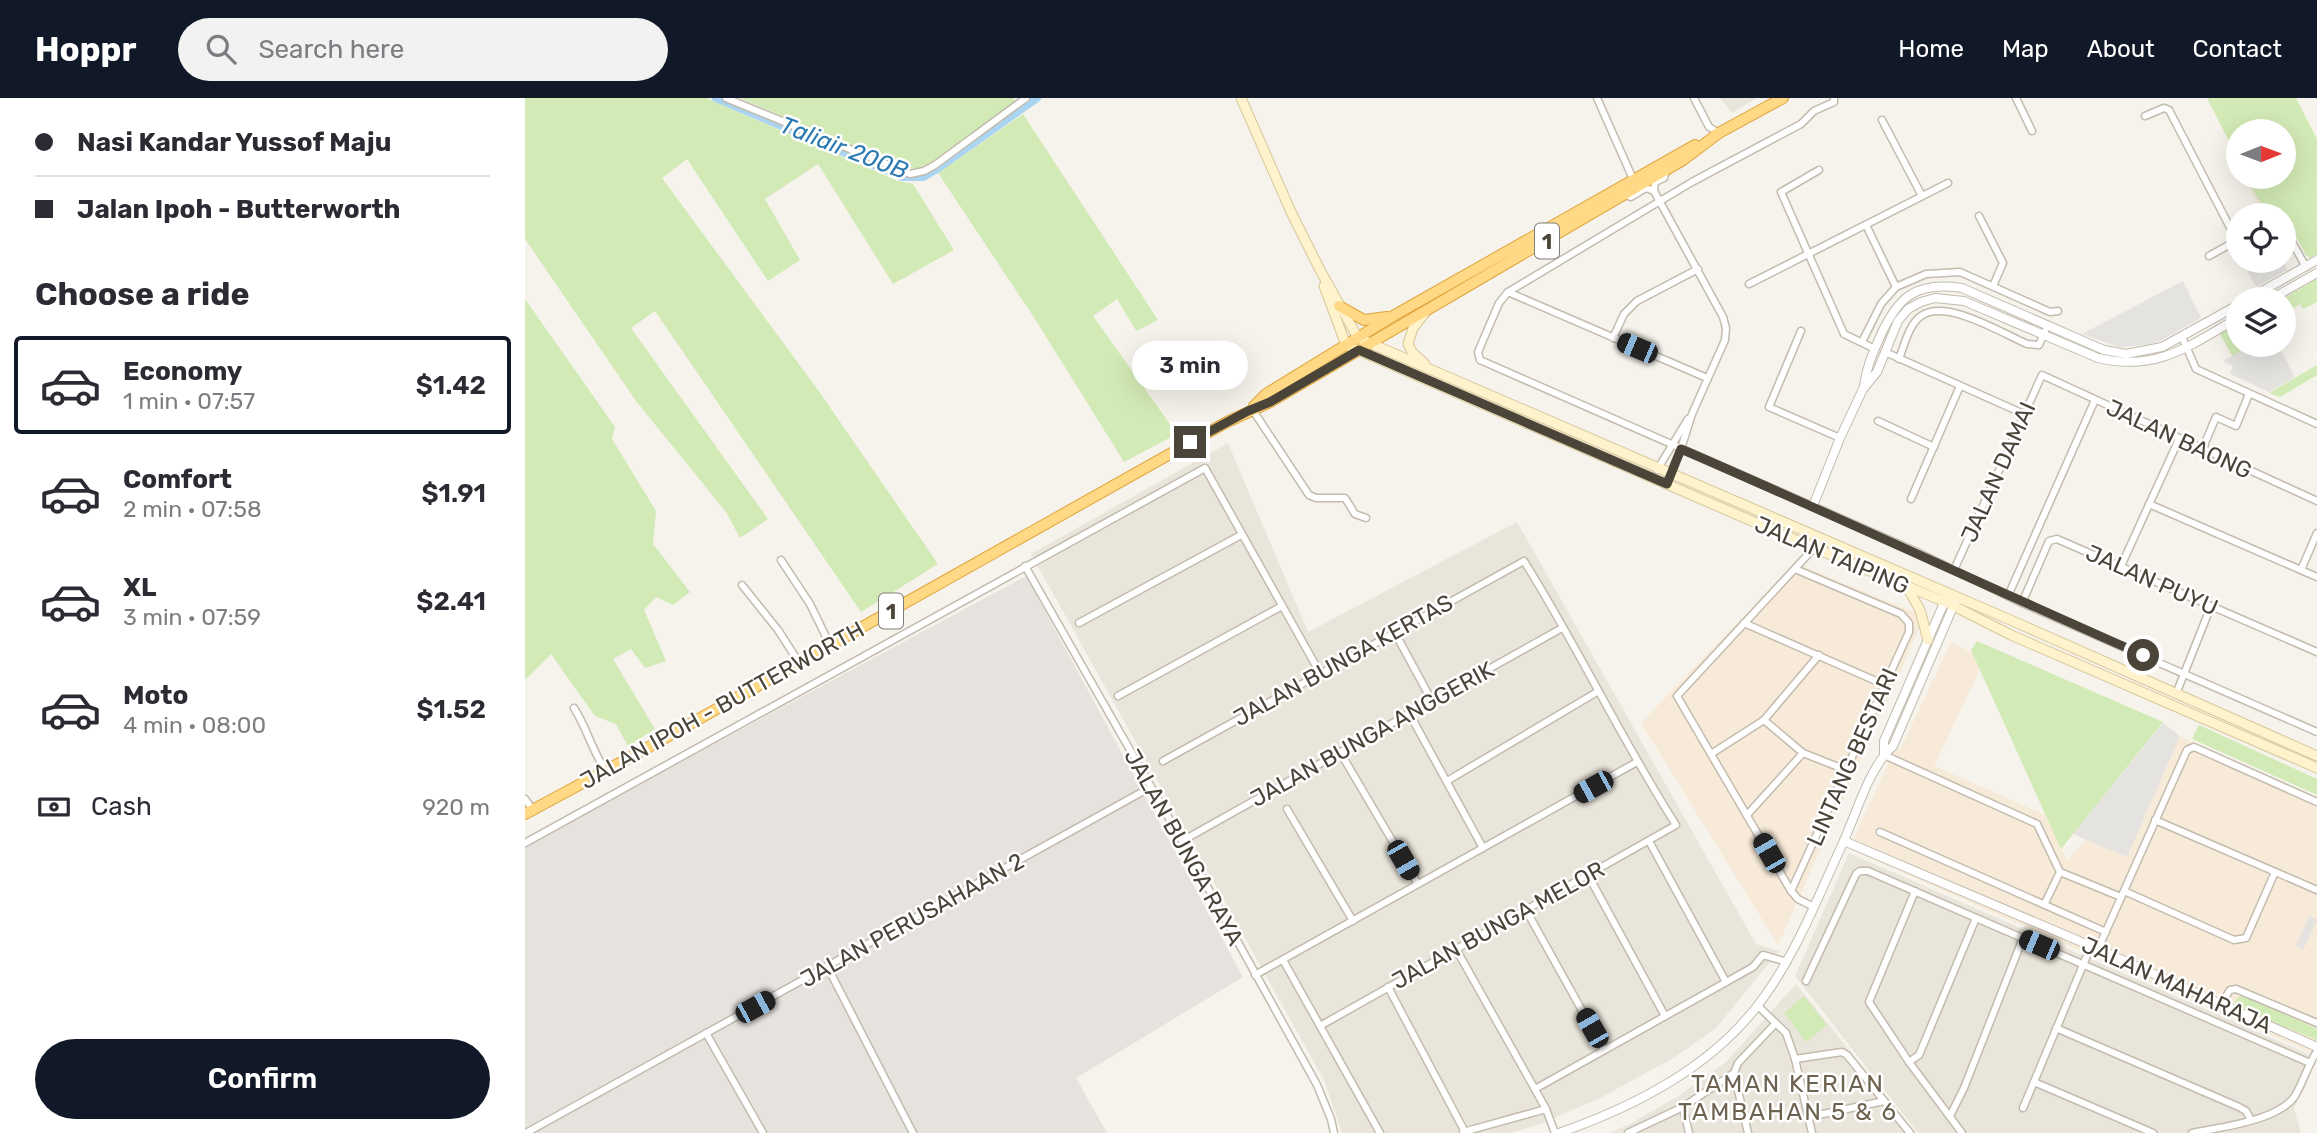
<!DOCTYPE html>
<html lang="en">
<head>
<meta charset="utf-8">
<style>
  :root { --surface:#fff; --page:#f2f2f3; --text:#2b2b33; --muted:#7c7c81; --line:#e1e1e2; --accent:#111827 }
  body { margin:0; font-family:Rubik,sans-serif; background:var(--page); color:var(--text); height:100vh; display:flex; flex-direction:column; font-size:26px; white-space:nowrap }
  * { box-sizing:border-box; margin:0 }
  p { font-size:23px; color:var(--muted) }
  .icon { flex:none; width:38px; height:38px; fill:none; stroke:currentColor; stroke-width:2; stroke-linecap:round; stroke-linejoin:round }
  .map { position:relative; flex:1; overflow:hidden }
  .drawer { display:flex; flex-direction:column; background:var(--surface); width:525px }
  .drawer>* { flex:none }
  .hud { display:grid; align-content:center; height:154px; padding:0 35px; background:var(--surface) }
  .needle { width:46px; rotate:89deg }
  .tools { position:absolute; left:1701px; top:21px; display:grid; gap:14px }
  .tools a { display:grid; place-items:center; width:70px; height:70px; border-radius:50%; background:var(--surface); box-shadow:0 7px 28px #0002; font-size:35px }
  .end { position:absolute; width:32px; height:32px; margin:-16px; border:9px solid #4b4439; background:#fff; box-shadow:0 0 0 4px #fff }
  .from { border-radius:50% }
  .bubble { position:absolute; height:49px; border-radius:24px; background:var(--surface); box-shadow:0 7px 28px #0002; font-size:23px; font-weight:600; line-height:49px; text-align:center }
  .car { position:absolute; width:21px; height:42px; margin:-21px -10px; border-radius:9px; box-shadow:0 0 5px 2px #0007; background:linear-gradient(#222 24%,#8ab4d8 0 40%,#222 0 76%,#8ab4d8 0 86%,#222 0) }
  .hud b { display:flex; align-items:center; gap:24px; height:66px; font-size:26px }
  .hud b+b { border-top:2px solid var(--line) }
  .hud i { width:18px; height:18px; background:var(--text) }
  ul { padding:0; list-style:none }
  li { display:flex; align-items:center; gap:21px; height:98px; margin:0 14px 10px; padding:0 21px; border:4px solid transparent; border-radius:7px }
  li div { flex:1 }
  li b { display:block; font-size:26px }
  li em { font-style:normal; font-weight:600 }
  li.active { border-color:var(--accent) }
  li>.icon { width:63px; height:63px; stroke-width:1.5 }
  h2 { padding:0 35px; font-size:32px; line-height:84px }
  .pay { display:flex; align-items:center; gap:18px; height:77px; padding:0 35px; font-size:26px }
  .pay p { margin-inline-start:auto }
  .cta { display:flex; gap:14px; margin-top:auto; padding:14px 35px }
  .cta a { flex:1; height:80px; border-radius:42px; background:var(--accent); color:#fff; font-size:28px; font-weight:600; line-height:80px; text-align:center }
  header { display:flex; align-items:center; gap:42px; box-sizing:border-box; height:98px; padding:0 35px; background:var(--accent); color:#fff }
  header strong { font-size:33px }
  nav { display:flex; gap:38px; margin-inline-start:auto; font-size:24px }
  .search { width:490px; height:63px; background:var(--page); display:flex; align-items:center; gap:18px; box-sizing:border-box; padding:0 24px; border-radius:38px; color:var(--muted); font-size:26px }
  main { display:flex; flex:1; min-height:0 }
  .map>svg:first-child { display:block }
</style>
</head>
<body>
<header>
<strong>Hoppr</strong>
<div class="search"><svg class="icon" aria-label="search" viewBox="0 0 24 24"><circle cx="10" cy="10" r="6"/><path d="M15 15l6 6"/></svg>Search here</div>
<nav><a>Home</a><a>Map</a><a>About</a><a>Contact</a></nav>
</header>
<main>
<section class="drawer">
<div class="hud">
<b><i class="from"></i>Nasi Kandar Yussof Maju</b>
<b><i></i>Jalan Ipoh - Butterworth</b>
</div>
<h2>Choose a ride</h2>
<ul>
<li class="active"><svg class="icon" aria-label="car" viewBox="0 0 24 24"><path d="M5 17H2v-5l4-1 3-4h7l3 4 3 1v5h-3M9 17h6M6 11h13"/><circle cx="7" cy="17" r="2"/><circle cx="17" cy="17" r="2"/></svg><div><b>Economy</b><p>1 min · 07:57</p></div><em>$1.42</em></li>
<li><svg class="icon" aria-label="car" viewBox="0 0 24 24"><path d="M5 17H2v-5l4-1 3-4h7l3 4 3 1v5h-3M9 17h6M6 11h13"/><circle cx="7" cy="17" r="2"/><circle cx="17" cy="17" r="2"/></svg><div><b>Comfort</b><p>2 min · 07:58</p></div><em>$1.91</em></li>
<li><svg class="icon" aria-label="car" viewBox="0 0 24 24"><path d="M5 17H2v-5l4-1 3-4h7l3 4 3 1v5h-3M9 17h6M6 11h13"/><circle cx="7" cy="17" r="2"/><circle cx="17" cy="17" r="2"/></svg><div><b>XL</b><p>3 min · 07:59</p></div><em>$2.41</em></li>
<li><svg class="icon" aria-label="car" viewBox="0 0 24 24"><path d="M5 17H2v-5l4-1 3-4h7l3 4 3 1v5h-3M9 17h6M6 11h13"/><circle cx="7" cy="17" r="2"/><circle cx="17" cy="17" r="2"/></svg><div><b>Moto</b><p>4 min · 08:00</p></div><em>$1.52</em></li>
</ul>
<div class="pay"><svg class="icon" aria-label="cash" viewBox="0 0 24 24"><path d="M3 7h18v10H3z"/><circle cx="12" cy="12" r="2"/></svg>Cash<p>920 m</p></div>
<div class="cta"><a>Confirm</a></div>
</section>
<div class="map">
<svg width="1792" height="1035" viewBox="0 0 1792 1035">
  <rect width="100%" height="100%" fill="#f6f3ec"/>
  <g fill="#eae5da">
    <polygon points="1195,0 1231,0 1207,15"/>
    <polygon points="703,345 783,534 992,424 1231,846 1254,853 1191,930 1150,959 1077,999 1013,1027 985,1035 817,1035 799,982 506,456"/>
    <polygon points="1324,755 1783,956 1786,969 1769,1011 1776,1035 1393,1035 1270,878"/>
    <polygon points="1271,886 1391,1035 1084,1035 1105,1026 1155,997 1201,964"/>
  </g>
  <g fill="#f7ead8">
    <polygon points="1270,465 1391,515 1394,531 1253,847 1116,625"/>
    <polygon points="1426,544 1447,555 1455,571 1409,668 1521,717 1542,762 1561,741 1602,759 1655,638 1792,700 1792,957 1324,751 1370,651 1375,652"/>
  </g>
  <polygon fill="#e6e2dd" points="501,478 718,879 551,980 582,1035 0,1035 0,748"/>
  <polygon fill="#efe8d6" points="1719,79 1743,79 1758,109 1739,117"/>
  <g fill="#d2eab5">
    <polygon points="0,0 181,0 373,83 388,86 429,152 368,186 293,66 240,101 275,162 243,183 162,61 137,80 293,292 413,466 336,514 130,213 106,230 243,421 215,440 201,414 111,303 0,141"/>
    <polygon points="215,0 488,0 491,4 407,65 393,70 381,71"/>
    <polygon points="1682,0 1771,0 1792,41 1792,156 1785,160 1781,157 1755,110 1748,107 1739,112 1722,79 1759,79 1759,33 1713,33 1713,61"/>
    <polygon points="498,16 633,222 611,233 592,201 568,218 652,336 599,364 510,221 413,75"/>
    <polygon points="1792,181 1792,204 1778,211 1775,206 1767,211 1770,216 1761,221 1759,226 1759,201 1757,201"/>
    <polygon points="0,201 90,329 87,341 131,413 128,446 165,494 148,507 131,499 119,512 141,563 120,570 106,551 88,561 130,631 103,648 91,626 70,618 26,556 0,582"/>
    <polygon points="1713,226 1713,247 1727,247 1707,258 1695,236"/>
    <polygon points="1792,267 1792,277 1755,299 1744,295"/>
    <polygon points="1452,543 1638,624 1536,751 1446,552"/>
    <polygon points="1674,627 1792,681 1792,697 1667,641"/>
    <polygon points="1279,898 1302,927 1281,944 1259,915"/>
    <polygon points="1719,898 1792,931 1792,942 1708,907 1713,899"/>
  </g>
  <g fill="#e5e3e0">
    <polygon points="1717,163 1758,163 1762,172 1731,189"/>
    <polygon points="1658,183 1676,220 1635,243 1621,247 1594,249 1557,236"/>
    <polygon points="1727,247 1753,247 1770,279 1744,294 1705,276 1708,268 1698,263"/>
    <polygon points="1638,625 1655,638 1602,759 1548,736"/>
    <polygon points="1784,818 1792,822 1778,852 1771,848"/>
  </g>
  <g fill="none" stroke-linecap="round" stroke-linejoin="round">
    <polyline stroke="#a9d4f2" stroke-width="8" points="191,0 377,79 398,79 412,71 512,0"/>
    <g stroke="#c2bbae" stroke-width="9">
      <g id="minor">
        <polyline points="201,0 385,76 399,73 410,67 501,0"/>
        <polyline points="1072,0 1108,81"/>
        <polyline points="1169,0 1184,29 1194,35"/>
        <polyline points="1309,0 1309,4 1289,13 1276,26 1167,84 983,194 974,205 953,254 955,262 1392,454 1497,505 1792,634"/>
        <polyline points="1491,0 1507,33"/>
        <polyline points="1620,18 1639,10 1644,12 1712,143"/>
        <polyline points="1357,22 1397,98"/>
        <polyline points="1294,72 1256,94 1319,236 1350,251"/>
        <polyline points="1141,73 1139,80 1130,84 1129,93 1198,219 1201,230 1200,242 1167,316 1156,351 1141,385"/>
        <polyline points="1100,97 1106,99 1121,90 1129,93"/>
        <polyline points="1454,118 1478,165 1468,188"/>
        <polyline points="1341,127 1371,189"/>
        <polyline points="1759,130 1781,169"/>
        <polyline points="1684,158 1713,142"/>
        <polyline points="1224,186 1423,85"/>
        <polyline points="983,194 1182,280"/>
        <polyline points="1276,233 1244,309 1315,340"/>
        <polyline points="1657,239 1671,271 1792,326"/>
        <polyline points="1088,240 1099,216 1112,203 1173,171"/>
        <polyline points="1337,244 1356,206 1371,189 1401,176 1435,174 1525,214 1533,213"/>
        <polyline points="1360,254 1499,316"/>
        <path d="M 1374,261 C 1379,248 1384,226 1396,218 C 1420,200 1477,235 1502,246 L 1514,247 L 1520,233"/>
        <polyline points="727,311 784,397 791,400 820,400 830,416 841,420"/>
        <polyline points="1353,323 1409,349"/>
        <polyline points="1677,352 1691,319 1711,328 1724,296"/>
        <polyline points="1132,372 1163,321"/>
        <polyline points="1386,401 1435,288"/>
        <polyline points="1624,406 1792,479"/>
        <polyline points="256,462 285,506 305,547"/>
        <polyline points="500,468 657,743 792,987 806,1021 809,1035"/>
        <polyline points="1596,468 1654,341"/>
        <polyline points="1429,472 1517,277 1792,403"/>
        <polyline points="1776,472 1792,435"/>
        <polyline points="217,487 253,532 273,563"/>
        <polyline points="1483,498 1570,302"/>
        <polyline points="1497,505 1524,443 1532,441 1792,554"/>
        <polyline points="554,525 716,437"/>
        <polyline points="1219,525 1360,587"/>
        <polyline points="869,533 907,603"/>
        <polyline points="1651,596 1686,508"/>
        <polyline points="593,598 757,508"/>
        <path d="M 49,610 C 62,630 67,653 81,673"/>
        <polyline points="884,615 958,750"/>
        <polyline points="1239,622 1278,655 1321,672"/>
        <polyline points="815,654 891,783"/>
        <polyline points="1186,656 1239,622 1294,557"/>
        <polyline points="1359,657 1512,726 1535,774 1596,799"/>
        <path d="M 638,663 L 999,463 C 1053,549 1096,641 1151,727 L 795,928"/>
        <polyline points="922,683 1072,594"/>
        <polyline points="0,701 8,712"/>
        <polyline points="762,711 828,823"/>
        <polyline points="1222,717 1278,655"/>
        <polyline points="1630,722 1792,792"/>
        <polyline points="1355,734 1581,834"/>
        <polyline points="657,743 1037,530"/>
        <polyline points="1124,743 1201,884"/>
        <polyline points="0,745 680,370 795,575"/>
        <polyline points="1063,777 1140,918"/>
        <polyline points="1266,793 1384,534 1384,525 1376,516 1270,471"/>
        <polyline points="1390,793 1344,904 1384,964 1437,1035"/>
        <polyline points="1599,793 1709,842 1721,840 1750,774"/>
        <polyline points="1520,805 1535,774"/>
        <polyline points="1289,809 1273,801 1266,793 1152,598 1289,450"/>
        <polyline points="1001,812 1079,952"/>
        <polyline points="931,851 1021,1011 1030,1035"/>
        <polyline points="1573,851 1662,652 1669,649 1792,704"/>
        <polyline points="758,862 855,1035"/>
        <polyline points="302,868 388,1035"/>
        <polyline points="730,877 1112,664"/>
        <polyline points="1281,883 1331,776 1335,773 1343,773 1785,965"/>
        <polyline points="863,889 940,1034"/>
        <polyline points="1696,906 1705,892 1711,891 1792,925"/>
        <polyline points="1233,908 1261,935 1270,961 1287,1035"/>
        <polyline points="1531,930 1714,1009 1721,1013 1726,1022"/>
        <polyline points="181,935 238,1035"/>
        <polyline points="1270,961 1317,954 1322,957 1385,1035"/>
        <polyline points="1384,964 1394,957 1451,820"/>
        <polyline points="1209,975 1223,1035"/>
        <polyline points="1509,984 1628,1035"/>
        <polyline points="1010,991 1228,869 1238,857 1262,864"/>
        <polyline points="1158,1009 1164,1035"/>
        <polyline points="1498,1010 1566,848"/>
        <polyline points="1425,1018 1439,990 1498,840"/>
        <polyline points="1284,1019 1359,1003"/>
        <polyline points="938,1034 1021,1011"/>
        <polyline points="1,1035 626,689"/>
        <polyline points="1103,1035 1158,1009 1209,975 1213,965 1250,926"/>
        <path d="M 1667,1035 C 1696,1029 1753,1023 1770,998 C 1778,984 1783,967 1792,953"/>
      </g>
    </g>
    <g stroke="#c2bbae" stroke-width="10">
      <g id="tertiary">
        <polyline points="1723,201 1792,162"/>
        <polyline points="1746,201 1792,175"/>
        <path d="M 1339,288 C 1341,271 1347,257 1354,241 C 1372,200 1389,183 1437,190 L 1579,252 L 1601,256 L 1637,249 L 1713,207"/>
        <path d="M 1288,408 L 1315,340 L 1338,291 L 1352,274 L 1373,223 L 1383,211 L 1396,204 L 1410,200 L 1439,203 L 1573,260 C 1632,274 1664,248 1713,220"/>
        <polyline points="1359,657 1359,643 1422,498"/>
        <polyline points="1319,743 1573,851 1792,949"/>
        <path d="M 1034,1035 C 1108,1009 1184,971 1233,907 C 1270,859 1292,801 1317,747 C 1331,717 1344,669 1368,648 L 1431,502"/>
      </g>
    </g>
    <g stroke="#d6c79b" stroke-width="11">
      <g id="secondary">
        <polyline points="716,0 766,114 795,172 833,240 1490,524 1792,658"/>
        <polyline points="799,188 821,247 1289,450 1423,505 1486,537 1792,670"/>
        <polyline points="899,216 888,230 883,246 887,254 900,266"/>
        <polyline points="1382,489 1395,512 1403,542"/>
      </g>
    </g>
    <g stroke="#e0a43c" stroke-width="12">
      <g id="trunk">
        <polyline points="1190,37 1258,0"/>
        <polyline points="814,208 839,222 862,219"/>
        <polyline points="729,308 741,296 868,218 1170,47"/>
        <polyline points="0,716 115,654 700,325 745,304 1158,62 1194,35"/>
      </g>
    </g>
    <use href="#minor" stroke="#fff" stroke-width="6"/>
    <use href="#tertiary" stroke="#fff" stroke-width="8"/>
    <use href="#secondary" stroke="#fff3cd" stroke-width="9"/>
    <use href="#trunk" stroke="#ffd985" stroke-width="10"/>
  </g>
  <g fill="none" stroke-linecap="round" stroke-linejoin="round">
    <path stroke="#4b4439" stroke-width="9" d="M 665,344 L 723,313 L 745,304 L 834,252 L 1142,386 L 1156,351 C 1311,418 1463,489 1618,557"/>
  </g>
  <g text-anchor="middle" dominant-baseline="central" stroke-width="5" stroke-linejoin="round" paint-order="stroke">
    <g fill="#fff" stroke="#817c74" stroke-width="2">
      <rect x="1010" y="125.5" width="24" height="35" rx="5"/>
      <rect x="354" y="495.5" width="24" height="35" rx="5"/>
    </g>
    <g font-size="21" font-weight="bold" fill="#4b4439">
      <text x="1022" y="143">1</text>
      <text x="366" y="513">1</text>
    </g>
    <g font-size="23" fill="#4b4439" stroke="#fff">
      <text transform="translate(1654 341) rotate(25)">JALAN BAONG</text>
      <text transform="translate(1473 374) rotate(-66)">JALAN DAMAI</text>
      <text transform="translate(1307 457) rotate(23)">JALAN TAIPING</text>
      <text transform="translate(1627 482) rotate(24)">JALAN PUYU</text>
      <text transform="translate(818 562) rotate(-29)">JALAN BUNGA KERTAS</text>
      <text transform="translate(197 607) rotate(-29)">JALAN IPOH - BUTTERWORTH</text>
      <text transform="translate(847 636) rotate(-29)">JALAN BUNGA ANGGERIK</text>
      <text transform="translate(1327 659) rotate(-66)">LINTANG BESTARI</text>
      <text transform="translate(659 749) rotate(61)">JALAN BUNGA RAYA</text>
      <text transform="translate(387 822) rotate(-29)">JALAN PERUSAHAAN 2</text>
      <text transform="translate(973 827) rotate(-29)">JALAN BUNGA MELOR</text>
      <text transform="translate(1652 887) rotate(24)">JALAN MAHARAJA</text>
    </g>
    <g font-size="24" font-style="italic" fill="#2e7ab2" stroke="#fff">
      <text transform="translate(319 50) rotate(21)">Taliair 200B</text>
    </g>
    <g font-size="24" letter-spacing="2" fill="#6e6250" stroke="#fff">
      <text x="1263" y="986">TAMAN KERIAN<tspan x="1263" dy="28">TAMBAHAN 5 &amp; 6</tspan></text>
    </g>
  </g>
</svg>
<div class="tools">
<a><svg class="needle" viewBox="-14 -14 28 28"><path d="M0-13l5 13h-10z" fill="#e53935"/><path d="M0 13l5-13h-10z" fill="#7c7c81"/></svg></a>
<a><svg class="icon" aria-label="locate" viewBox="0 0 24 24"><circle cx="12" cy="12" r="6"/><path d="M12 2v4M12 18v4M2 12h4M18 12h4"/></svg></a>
<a><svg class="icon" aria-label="layers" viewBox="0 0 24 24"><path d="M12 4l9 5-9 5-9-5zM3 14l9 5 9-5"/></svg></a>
</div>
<i class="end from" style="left:1618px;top:557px"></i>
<i class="end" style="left:665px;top:344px"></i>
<div class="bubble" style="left:607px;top:243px;width:116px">3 min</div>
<i class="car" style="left:1112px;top:250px;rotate:293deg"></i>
<i class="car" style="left:1068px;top:689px;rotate:241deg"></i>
<i class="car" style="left:1244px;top:755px;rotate:330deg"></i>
<i class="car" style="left:878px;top:762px;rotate:150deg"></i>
<i class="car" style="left:1514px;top:847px;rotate:293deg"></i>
<i class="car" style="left:230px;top:909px;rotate:61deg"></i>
<i class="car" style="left:1067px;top:930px;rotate:330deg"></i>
</div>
</main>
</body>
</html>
